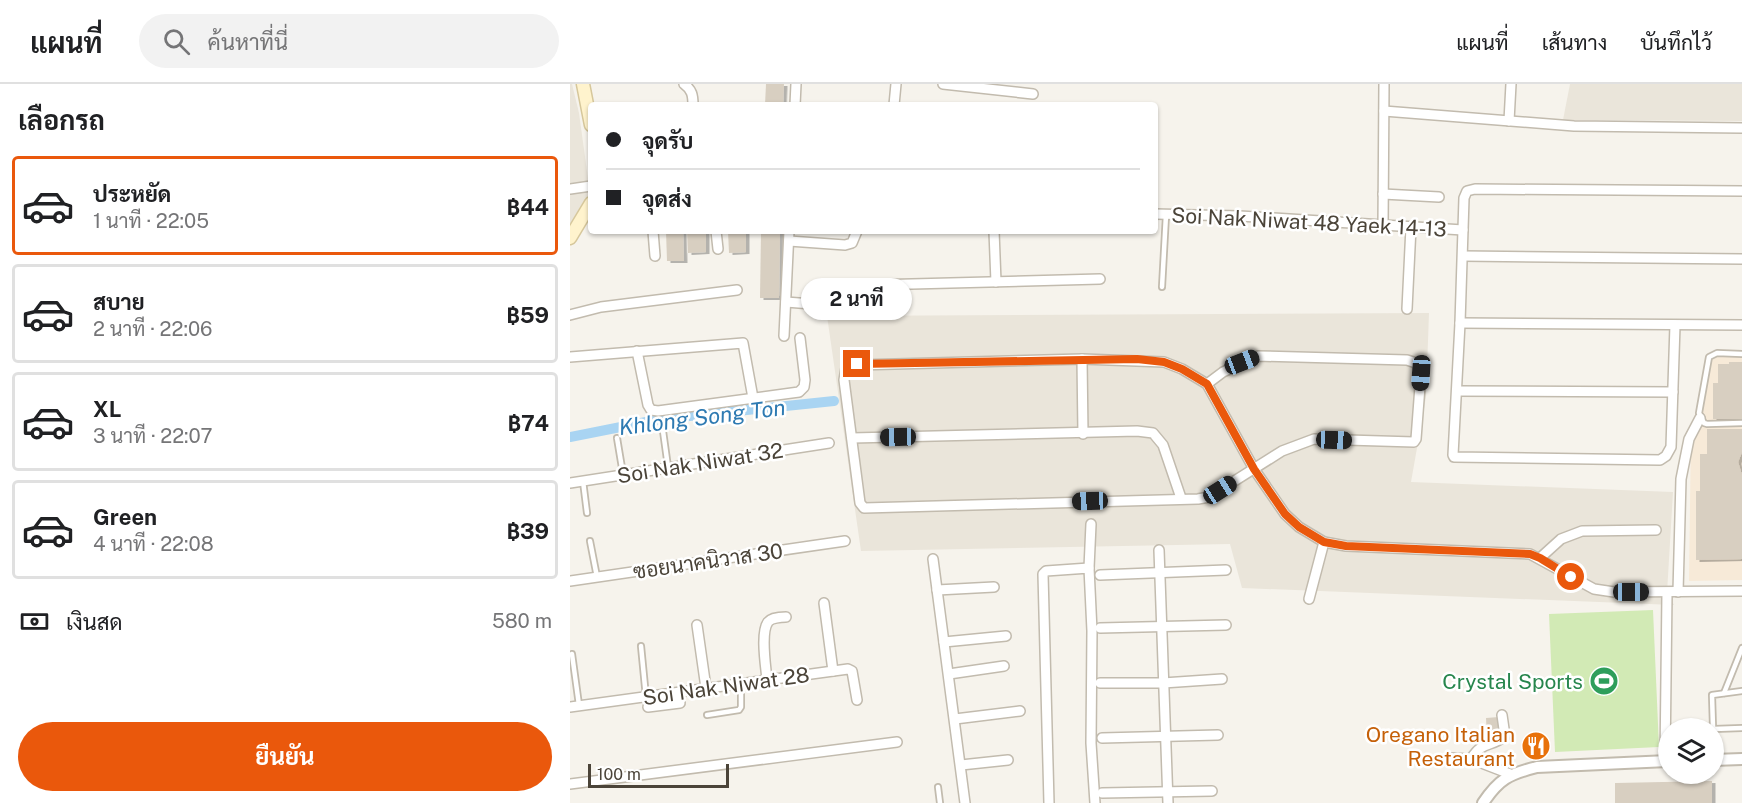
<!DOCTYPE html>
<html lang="th">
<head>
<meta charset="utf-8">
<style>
  :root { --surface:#fff; --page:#f2f2f2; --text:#202124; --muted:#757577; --line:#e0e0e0; --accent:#ea580c }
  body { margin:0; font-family:"Public Sans",Sarabun,sans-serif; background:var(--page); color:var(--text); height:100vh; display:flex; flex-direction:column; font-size:22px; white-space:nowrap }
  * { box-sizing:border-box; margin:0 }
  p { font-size:20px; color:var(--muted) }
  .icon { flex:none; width:33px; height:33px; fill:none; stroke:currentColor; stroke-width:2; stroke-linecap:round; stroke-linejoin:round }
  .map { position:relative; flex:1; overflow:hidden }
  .sheet { display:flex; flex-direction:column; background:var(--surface); width:570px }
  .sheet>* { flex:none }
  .top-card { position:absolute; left:18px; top:18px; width:570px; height:132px; border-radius:6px; box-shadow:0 2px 4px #0004; display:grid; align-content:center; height:132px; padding:0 18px; background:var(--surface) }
  .tools { position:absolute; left:1088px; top:634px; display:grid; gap:12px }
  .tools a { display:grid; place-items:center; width:66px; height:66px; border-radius:50%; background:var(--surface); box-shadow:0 2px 4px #0004; font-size:30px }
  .scale { position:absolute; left:18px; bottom:15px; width:141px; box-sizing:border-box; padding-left:6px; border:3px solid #4b4439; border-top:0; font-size:16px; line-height:21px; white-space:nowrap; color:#4b4439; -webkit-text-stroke:4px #fff; paint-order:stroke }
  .end { position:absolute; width:27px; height:27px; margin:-14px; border:8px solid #ea580c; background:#fff; box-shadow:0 0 0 3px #fff }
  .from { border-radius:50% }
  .bubble { position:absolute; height:42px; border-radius:21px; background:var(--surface); box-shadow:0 2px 4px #0004; font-size:20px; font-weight:700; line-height:42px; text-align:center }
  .car { position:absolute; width:18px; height:36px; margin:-18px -9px; border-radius:8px; box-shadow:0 0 4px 2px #0007; background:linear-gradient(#222 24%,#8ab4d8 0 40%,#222 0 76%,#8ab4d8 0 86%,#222 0) }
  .top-card b { display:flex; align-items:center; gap:21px; height:57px; font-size:22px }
  .top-card b+b { border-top:2px solid var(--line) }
  .top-card i { width:15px; height:15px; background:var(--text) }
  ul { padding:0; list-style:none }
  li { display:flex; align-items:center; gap:18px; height:99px; margin:0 12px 9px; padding:0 6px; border:3px solid var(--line); border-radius:6px }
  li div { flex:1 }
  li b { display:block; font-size:22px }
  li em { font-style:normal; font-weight:700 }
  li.on { border-color:var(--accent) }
  li>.icon { width:54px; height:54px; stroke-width:1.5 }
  h2 { padding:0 18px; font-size:27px; line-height:72px }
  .pay { display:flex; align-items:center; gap:15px; height:66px; padding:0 18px; font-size:22px }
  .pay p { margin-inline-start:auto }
  .cta { display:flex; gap:12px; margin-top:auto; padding:12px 18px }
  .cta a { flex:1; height:69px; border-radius:36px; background:var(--accent); color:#fff; font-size:24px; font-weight:700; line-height:69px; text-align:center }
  header { display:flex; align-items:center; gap:36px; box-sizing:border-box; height:84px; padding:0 30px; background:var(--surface); border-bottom:2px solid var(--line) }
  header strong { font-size:28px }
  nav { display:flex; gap:33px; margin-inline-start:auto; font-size:21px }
  .search { width:420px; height:54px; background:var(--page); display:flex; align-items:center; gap:15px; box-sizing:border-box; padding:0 21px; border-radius:33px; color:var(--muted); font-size:22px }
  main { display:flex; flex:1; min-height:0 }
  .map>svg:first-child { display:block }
</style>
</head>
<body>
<header>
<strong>แผนที่</strong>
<div class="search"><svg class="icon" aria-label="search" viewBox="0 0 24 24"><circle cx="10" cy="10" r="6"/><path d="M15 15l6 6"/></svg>ค้นหาที่นี่</div>
<nav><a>แผนที่</a><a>เส้นทาง</a><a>บันทึกไว้</a></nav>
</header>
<main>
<section class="sheet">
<h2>เลือกรถ</h2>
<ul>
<li class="on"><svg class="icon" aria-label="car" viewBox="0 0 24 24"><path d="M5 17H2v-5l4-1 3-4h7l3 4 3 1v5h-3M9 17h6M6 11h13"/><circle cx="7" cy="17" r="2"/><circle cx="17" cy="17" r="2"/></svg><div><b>ประหยัด</b><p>1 นาที · 22:05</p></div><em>฿44</em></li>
<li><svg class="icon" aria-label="car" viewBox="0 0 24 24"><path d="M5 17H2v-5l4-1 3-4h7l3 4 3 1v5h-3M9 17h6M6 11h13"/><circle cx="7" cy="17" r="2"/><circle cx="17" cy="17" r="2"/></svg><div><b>สบาย</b><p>2 นาที · 22:06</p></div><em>฿59</em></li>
<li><svg class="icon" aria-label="car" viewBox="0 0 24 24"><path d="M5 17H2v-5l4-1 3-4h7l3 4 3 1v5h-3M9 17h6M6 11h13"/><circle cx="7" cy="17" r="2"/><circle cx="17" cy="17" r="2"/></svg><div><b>XL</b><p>3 นาที · 22:07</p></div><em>฿74</em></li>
<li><svg class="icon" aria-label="car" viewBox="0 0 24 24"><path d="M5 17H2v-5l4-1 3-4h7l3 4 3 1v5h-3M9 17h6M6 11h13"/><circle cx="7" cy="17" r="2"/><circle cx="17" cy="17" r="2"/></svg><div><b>Green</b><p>4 นาที · 22:08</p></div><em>฿39</em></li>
</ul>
<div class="pay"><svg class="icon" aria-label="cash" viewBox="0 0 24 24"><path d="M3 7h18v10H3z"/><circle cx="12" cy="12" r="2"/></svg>เงินสด<p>580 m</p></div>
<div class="cta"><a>ยืนยัน</a></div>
</section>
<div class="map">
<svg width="1172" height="719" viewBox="0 0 1172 719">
  <defs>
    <filter id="shadow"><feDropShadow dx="3.5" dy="2" stdDeviation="0" flood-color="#0004"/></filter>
  </defs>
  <rect width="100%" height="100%" fill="#f6f3ec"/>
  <g fill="#eae5da">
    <polygon points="0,0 2,0 9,29 20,109 0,143"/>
    <polygon points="1000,0 1172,0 1172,37 993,36"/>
    <polygon points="859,229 856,313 841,398 1103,408 1097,509 1104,521 672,504 660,460 291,467 257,232"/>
  </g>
  <polygon fill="#f7ead8" points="1141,268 1172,269 1172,496 1119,497 1121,348"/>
  <polygon fill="#d2eab5" points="1083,526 1089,663 985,668 979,530"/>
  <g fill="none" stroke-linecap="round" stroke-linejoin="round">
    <polyline stroke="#a9d4f2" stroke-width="10" points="0,353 91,335 264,317"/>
  </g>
  <g fill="#d8cfc1" filter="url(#shadow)">
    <polygon points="196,0 214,0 213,21 195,21"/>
    <polygon points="96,147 113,147 114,177 97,177"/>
    <polygon points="117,147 136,147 136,168 118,169"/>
    <polygon points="158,147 176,147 176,168 159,169"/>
    <polygon points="191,147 210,147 209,214 190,214"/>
    <polygon points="1159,278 1172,278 1172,335 1143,335 1143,299 1148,299 1148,280 1159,280"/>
    <polygon points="1137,345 1172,345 1172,368 1168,378 1172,391 1172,475 1126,476 1126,407 1130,407 1130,370 1137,370"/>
    <polygon points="929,633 930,653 917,653 916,634"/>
    <rect x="955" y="654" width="9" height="15"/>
    <polygon points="1142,697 1142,719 1045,719 1045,699"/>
  </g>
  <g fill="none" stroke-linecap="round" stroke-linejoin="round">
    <g stroke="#c2bbae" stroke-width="8">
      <g id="service">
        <polyline points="592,203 596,131"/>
        <polyline points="1172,270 1147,269 1139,273 1129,329 1134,339 1137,340 1172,339"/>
        <polyline points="93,347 98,383"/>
        <polyline points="47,354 53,390"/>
        <polyline points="13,397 17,429"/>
        <polyline points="20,457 27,493"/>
        <polyline points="71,562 76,613"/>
        <polyline points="2,570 9,621"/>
        <polyline points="1154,609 1172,564"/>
        <polyline points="137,631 169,626 171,623 171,600"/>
        <polyline points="1144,645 1172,644"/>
        <polyline points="1144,676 1142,611 1172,607"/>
        <polyline points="368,703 370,719"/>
      </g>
    </g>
    <g stroke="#c2bbae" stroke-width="12">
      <g id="minor">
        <path d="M 114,0 C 122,6 123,11 123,21"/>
        <polyline points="373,0 463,10"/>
        <polyline points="225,21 226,0"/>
        <polyline points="324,21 326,0"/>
        <polyline points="814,27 1004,42 1172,44"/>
        <polyline points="939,37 941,0"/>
        <polyline points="0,105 21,102"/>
        <polyline points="813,110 869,113"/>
        <polyline points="585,130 670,132 893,146"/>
        <polyline points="813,142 814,0"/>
        <polyline points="83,147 85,172"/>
        <polyline points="146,147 148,165"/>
        <polyline points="424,147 426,198"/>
        <polyline points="219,157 275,161 282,159 287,147"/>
        <polyline points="893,172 1172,175"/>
        <polyline points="303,201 530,195"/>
        <polyline points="216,218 267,222"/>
        <polyline points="837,225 841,143"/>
        <polyline points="0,231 31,223 167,206"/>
        <polyline points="890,239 1172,241"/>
        <polyline points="1105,241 1101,363 1096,372 1090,376 884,373 883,371 890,239 894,114 897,107 905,105 1172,107"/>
        <polyline points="214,252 219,147"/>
        <polyline points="67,267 78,321 81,326 88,327 229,308 234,303 235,296 230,254"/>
        <polyline points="0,273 173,259 183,314"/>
        <polyline points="512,275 513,350"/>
        <polyline points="637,300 653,288 688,272 837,276 846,279 851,289 846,355 844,358 744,355 712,367 639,413 628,415 294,424 290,419 274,296 276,284 287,281 512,275 594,278 612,285 637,300 684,385 715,430 729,443 754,458 776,462 960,470 1024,505 1044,508 1172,507"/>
        <polyline points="887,307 1103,308"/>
        <polyline points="282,354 567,347 583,349 593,361 611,414"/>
        <polyline points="0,399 259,359"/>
        <polyline points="589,466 598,719"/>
        <polyline points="970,474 991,455 1012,447 1086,446"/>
        <polyline points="363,475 395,719"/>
        <polyline points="519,484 521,440"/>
        <polyline points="530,491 656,486"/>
        <polyline points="0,497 275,457"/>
        <polyline points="367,506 424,503"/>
        <polyline points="1108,508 1111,395 1119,355 1130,334"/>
        <polyline points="739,515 754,458"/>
        <polyline points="254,519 263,587"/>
        <polyline points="127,541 136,604"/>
        <polyline points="530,544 656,541"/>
        <polyline points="374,558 436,552"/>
        <polyline points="379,590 434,582"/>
        <path d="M 197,596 C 196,583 190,549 198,538 C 201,534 211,533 216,533"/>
        <polyline points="530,599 593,599 652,595"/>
        <polyline points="0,623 278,585 282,587 287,616"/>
        <polyline points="78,623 110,619 108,609"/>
        <polyline points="385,635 450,627"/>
        <polyline points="532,654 648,651"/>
        <polyline points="881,674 901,675 940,690"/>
        <path d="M 901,675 C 913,656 920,664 935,652 L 932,631"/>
        <polyline points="1095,677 1097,509"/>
        <polyline points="391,681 438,676"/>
        <polyline points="0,700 327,658"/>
        <polyline points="532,709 642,707"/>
        <polyline points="479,719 473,490 476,487 519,484 522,547 521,659 525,719"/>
      </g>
    </g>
    <g stroke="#c2bbae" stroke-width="14">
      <g id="tertiary">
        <polyline points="1143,676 1172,675"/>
        <path d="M 913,719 C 929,695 939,690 967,683 L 1098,677"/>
      </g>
    </g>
    <g stroke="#d6c79b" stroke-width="15">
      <g id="secondary">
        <polyline points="13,0 21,41"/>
        <polyline points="0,154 21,119"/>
      </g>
    </g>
    <use href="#service" stroke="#fff" stroke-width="4.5"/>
    <use href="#minor" stroke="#fff" stroke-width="9"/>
    <use href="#tertiary" stroke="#fff" stroke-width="10"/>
    <use href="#secondary" stroke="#fff3cd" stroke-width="12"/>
  </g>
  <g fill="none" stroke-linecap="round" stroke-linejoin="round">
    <polyline stroke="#ea580c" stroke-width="8" points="287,280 567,275 594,278 612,285 637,300 684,385 715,430 729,443 754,458 776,462 960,470 970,474 1001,493"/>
  </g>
  <defs>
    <g id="stadium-disc" transform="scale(1.5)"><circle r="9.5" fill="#2e9e5b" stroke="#fff"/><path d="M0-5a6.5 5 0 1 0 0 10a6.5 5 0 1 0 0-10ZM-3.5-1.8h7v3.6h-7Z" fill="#fff"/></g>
    <g id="restaurant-disc" transform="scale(1.5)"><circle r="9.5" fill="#e8710a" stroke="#fff"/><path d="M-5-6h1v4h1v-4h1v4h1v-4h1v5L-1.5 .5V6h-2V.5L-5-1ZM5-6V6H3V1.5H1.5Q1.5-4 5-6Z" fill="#fff"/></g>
  </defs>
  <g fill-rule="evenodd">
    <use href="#stadium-disc" x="1034" y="597"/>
    <use href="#restaurant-disc" x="966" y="662"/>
  </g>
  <g text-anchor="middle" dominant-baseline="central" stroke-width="5" stroke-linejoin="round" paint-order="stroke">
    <g font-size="21" fill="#4b4439" stroke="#fff">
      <text transform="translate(739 138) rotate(3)">Soi Nak Niwat 48 Yaek 14-13</text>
      <text transform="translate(130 379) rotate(-9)">Soi Nak Niwat 32</text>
      <text transform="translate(138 477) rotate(-8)">ซอยนาคนิวาส 30</text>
      <text transform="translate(156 602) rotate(-8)">Soi Nak Niwat 28</text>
    </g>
    <g font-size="21" fill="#27864d" stroke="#fff" text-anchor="end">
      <text x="1013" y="597">Crystal Sports</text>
    </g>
    <g font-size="21" fill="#c56008" stroke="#fff" text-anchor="end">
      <text x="945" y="650">Oregano Italian<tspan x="945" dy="24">Restaurant</tspan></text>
    </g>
    <g font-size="22" font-style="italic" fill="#2e7ab2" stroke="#fff">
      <text transform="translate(132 333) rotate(-7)">Khlong Song Ton</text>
    </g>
  </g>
</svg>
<div class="tools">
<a><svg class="icon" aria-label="layers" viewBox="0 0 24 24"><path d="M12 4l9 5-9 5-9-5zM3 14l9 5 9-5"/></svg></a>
</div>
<div class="scale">100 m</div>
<i class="end from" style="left:1001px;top:493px"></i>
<i class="end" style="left:287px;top:280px"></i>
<div class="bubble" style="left:231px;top:194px;width:111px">2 นาที</div>
<i class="car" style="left:672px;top:278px;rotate:69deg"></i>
<i class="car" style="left:851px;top:289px;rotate:184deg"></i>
<i class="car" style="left:328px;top:353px;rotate:269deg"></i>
<i class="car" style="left:764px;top:356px;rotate:92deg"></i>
<i class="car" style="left:650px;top:406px;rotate:58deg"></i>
<i class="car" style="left:520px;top:417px;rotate:268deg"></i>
<i class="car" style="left:1061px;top:508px;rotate:90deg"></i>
<div class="top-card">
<b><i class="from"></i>จุดรับ</b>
<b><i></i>จุดส่ง</b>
</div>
</div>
</main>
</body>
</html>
